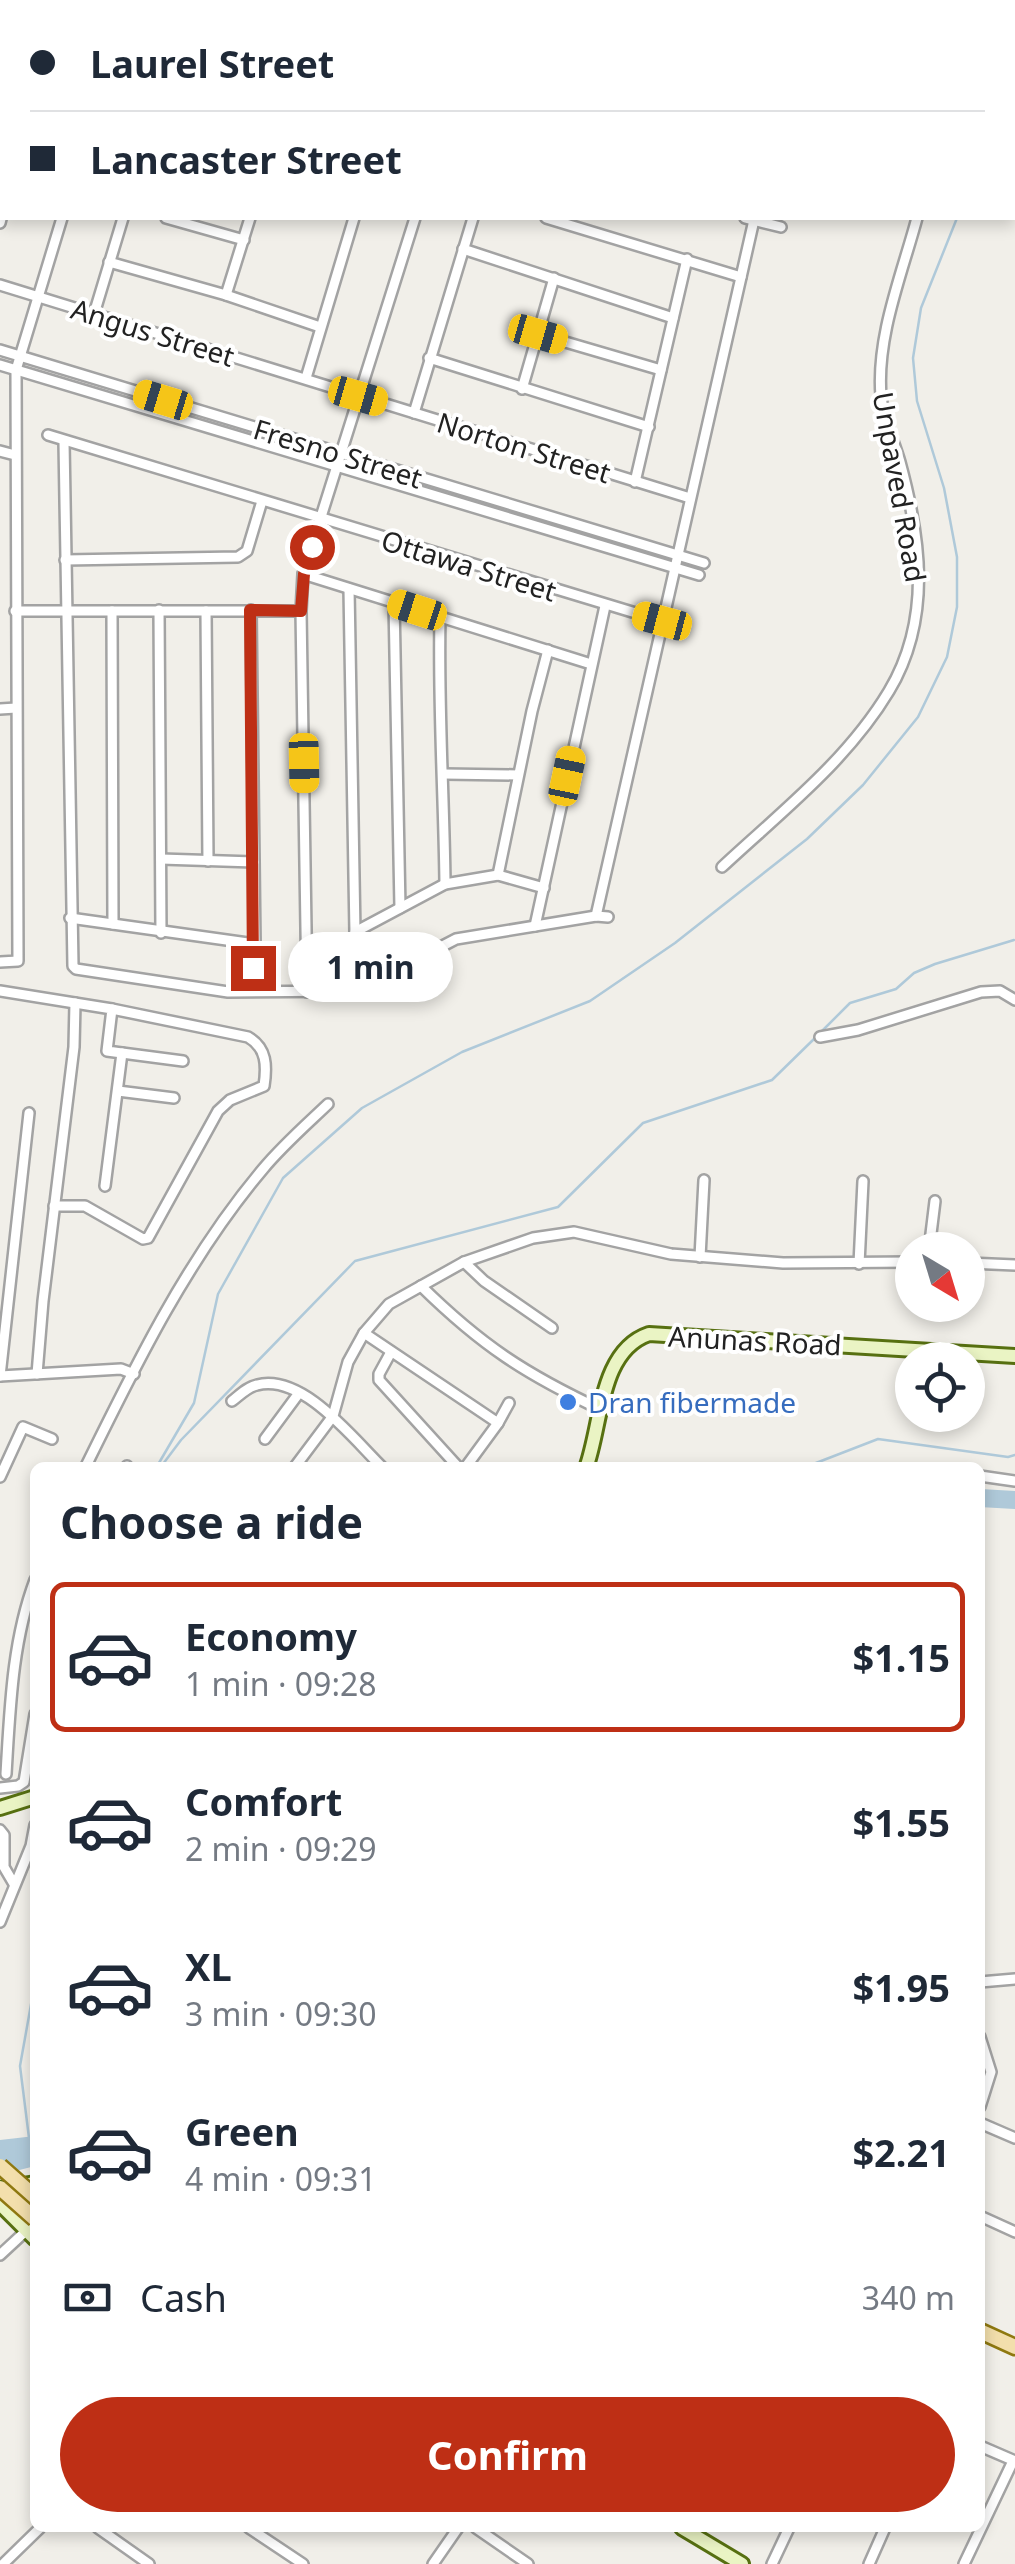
<!DOCTYPE html>
<html lang="en">
<head>
<meta charset="utf-8">
<style>
  :root { --surface:#fff; --page:#f2f2f3; --text:#1f2937; --muted:#747a83; --line:#e0e1e3; --accent:#be2f15 }
  body { margin:0; font-family:"Noto Sans",sans-serif; background:var(--page); color:var(--text); height:100vh; display:flex; flex-direction:column; font-size:38px; white-space:nowrap }
  * { box-sizing:border-box; margin:0 }
  p { font-size:32px; color:var(--muted) }
  .icon { flex:none; width:55px; height:55px; fill:none; stroke:currentColor; stroke-width:2; stroke-linecap:round; stroke-linejoin:round }
  .map { position:relative; flex:1; overflow:hidden }
  .side { position:absolute; left:30px; top:1462px; width:955px; height:1070px; display:flex; flex-direction:column; background:var(--surface); border-radius:15px; box-shadow:0 5px 15px #0003 }
  .side>* { flex:none }
  .hud { position:absolute; left:0px; top:0px; width:1015px; height:220px; box-shadow:0 5px 15px #0003; display:grid; align-content:center; height:220px; padding:0 30px; background:var(--surface) }
  .needle { width:65px; rotate:142deg }
  .buttons { position:absolute; left:895px; top:1232px; display:grid; gap:20px }
  .buttons a { display:grid; place-items:center; width:90px; height:90px; border-radius:50%; background:var(--surface); box-shadow:0 5px 15px #0003; font-size:50px }
  .end { position:absolute; width:45px; height:45px; margin:-22px; border:12px solid #be2f15; background:#fff; box-shadow:0 0 0 5px #fff }
  .from { border-radius:50% }
  .bubble { position:absolute; height:70px; border-radius:35px; background:var(--surface); box-shadow:0 5px 15px #0003; font-size:32px; font-weight:700; line-height:70px; text-align:center }
  .car { position:absolute; width:30px; height:60px; margin:-30px -15px; border-radius:12px; box-shadow:0 0 8px 2px #0007; background:linear-gradient(#f5c518 24%,#345 0 40%,#f5c518 0 76%,#345 0 86%,#f5c518 0) }
  .hud b { display:flex; align-items:center; gap:35px; height:95px; font-size:38px }
  .hud b+b { border-top:2px solid var(--line) }
  .hud i { width:25px; height:25px; background:var(--text) }
  ul { padding:0; list-style:none }
  li { display:flex; align-items:center; gap:30px; height:150px; margin:0 20px 15px; padding:0 10px; border:5px solid transparent; border-radius:15px }
  li div { flex:1 }
  li b { display:block; font-size:38px }
  li em { font-style:normal; font-weight:700 }
  li.selected { border-color:var(--accent) }
  li>.icon { width:90px; height:90px; stroke-width:1.5 }
  h2 { padding:0 30px; font-size:45px; line-height:120px }
  .pay { display:flex; align-items:center; gap:25px; height:110px; padding:0 30px; font-size:38px }
  .pay p { margin-inline-start:auto }
  .primary-button { display:flex; gap:20px; margin-top:auto; padding:20px 30px }
  .primary-button a { flex:1; height:115px; border-radius:60px; background:var(--accent); color:#fff; font-size:40px; font-weight:700; line-height:115px; text-align:center }
  .map>svg:first-child { display:block }
</style>
</head>
<body>
<div class="map">
<svg width="1015" height="2564" viewBox="0 0 1015 2564">
  <rect width="100%" height="100%" fill="#f1efe9"/>
  <polygon fill="#afc9d9" points="35,2136 35,2166 0,2175 0,2140"/>
  <g fill="none" stroke-linecap="round" stroke-linejoin="round">
    <g stroke="#afc9d9" stroke-width="2.5">
      <polyline points="1012,106 1015,102"/>
      <polyline points="821,1032 850,1003 896,989 914,973 935,964 1014,940"/>
      <polyline points="156,1468 194,1403 218,1294 283,1178 362,1108 462,1052 590,1001 675,943 807,839 863,785 918,717 947,657 957,607 957,557 944,488 917,401 913,358 921,308 957,218"/>
      <polyline points="160,1468 181,1440 355,1261 558,1207 643,1123 772,1080 815,1038"/>
      <polyline points="803,1468 878,1439 1008,1457 1015,1455"/>
      <polyline points="29,2138 20,2066 35,1982"/>
    </g>
    <polyline stroke="#afc9d9" stroke-width="18" points="980,1498 1015,1500"/>
    <g stroke="#a3a3a3" stroke-width="14">
      <g id="street">
        <polyline points="201,0 201,2"/>
        <polyline points="279,0 293,2"/>
        <polyline points="431,2 431,0"/>
        <polyline points="503,2 503,0"/>
        <polyline points="712,2 712,0"/>
        <polyline points="796,2 798,0"/>
        <polyline points="925,2 926,0"/>
        <polyline points="1012,43 1015,39"/>
        <polyline points="0,51 2,51"/>
        <polyline points="166,218 244,240"/>
        <polyline points="546,218 741,277"/>
        <polyline points="745,218 781,227"/>
        <polyline points="0,223 2,215"/>
        <polyline points="463,249 673,318"/>
        <polyline points="109,262 226,295 320,327"/>
        <polyline points="0,285 690,498"/>
        <polyline points="226,295 250,218"/>
        <polyline points="94,314 123,218"/>
        <polyline points="538,334 661,370"/>
        <polyline points="0,350 704,563"/>
        <polyline points="429,358 649,427"/>
        <polyline points="0,365 699,575"/>
        <polyline points="306,378 354,218"/>
        <polyline points="522,389 554,278"/>
        <polyline points="414,413 473,218"/>
        <polyline points="48,435 662,621"/>
        <polyline points="64,442 73,966 76,969 228,992 356,991 456,939 596,916 608,917"/>
        <polyline points="0,451 15,455"/>
        <polyline points="635,482 687,259"/>
        <polyline points="65,560 238,557 247,551 262,501"/>
        <polyline points="303,574 591,664"/>
        <polyline points="349,589 356,991"/>
        <polyline points="394,603 400,908"/>
        <polyline points="159,610 161,933"/>
        <polyline points="251,610 255,944 251,991"/>
        <polyline points="15,611 301,611"/>
        <polyline points="112,611 113,924"/>
        <polyline points="206,611 208,861"/>
        <path d="M 440,618 C 438,707 444,795 445,884"/>
        <polyline points="0,709 16,708"/>
        <polyline points="444,774 518,775"/>
        <polyline points="161,859 254,862"/>
        <path d="M 722,867 C 781,812 847,761 889,691 C 932,619 921,539 900,462 C 894,441 883,418 881,396 C 876,337 902,274 917,218"/>
        <polyline points="498,875 532,711 548,650"/>
        <polyline points="596,916 754,220"/>
        <polyline points="70,918 255,944"/>
        <polyline points="535,926 605,606"/>
        <polyline points="355,932 445,884 498,875 544,888"/>
        <polyline points="0,962 18,961 16,370 62,218"/>
        <polyline points="0,991 112,1009 107,1051 122,1053 105,1186"/>
        <polyline points="307,992 301,611 303,574 415,218"/>
        <polyline points="820,1037 858,1030 981,992 1000,991 1015,1000"/>
        <polyline points="122,1053 183,1061"/>
        <polyline points="118,1091 174,1098"/>
        <path d="M 54,1206 L 85,1206 L 143,1239 L 148,1238 L 218,1111 L 230,1100 L 264,1086 C 267,1066 267,1048 248,1037 L 112,1009"/>
        <polyline points="929,1250 935,1201"/>
        <polyline points="700,1257 704,1180"/>
        <polyline points="464,1262 484,1281 552,1328"/>
        <polyline points="968,1263 1015,1265"/>
        <polyline points="859,1264 863,1181"/>
        <path d="M 421,1286 C 481,1345 525,1374 602,1410"/>
        <polyline points="364,1333 498,1423 509,1403"/>
        <polyline points="391,1352 379,1374 379,1380 459,1468"/>
        <polyline points="37,1374 43,1301 74,1047 75,1003"/>
        <polyline points="0,1376 29,1113"/>
        <polyline points="0,1376 121,1369 134,1374"/>
        <path d="M 232,1401 C 240,1395 247,1387 257,1385 C 303,1373 354,1440 383,1468"/>
        <polyline points="265,1439 299,1393"/>
        <polyline points="127,1466 127,1468"/>
        <path d="M 85,1468 C 136,1364 188,1258 263,1169 C 282,1146 306,1125 328,1104"/>
        <polyline points="294,1468 333,1416 348,1362 364,1333 389,1304 464,1262 533,1238 574,1232 671,1254 783,1263 912,1262"/>
        <polyline points="465,1468 498,1423"/>
        <polyline points="980,1476 1015,1481"/>
        <polyline points="0,1477 23,1427 52,1439"/>
        <path d="M 6,1774 C 10,1709 12,1641 35,1580"/>
        <polyline points="0,1788 18,1786 24,1782 35,1714"/>
        <polyline points="0,1830 4,1835 4,1867 14,1884"/>
        <polyline points="0,1922 31,1846 35,1825"/>
        <polyline points="980,1982 1015,1979"/>
        <polyline points="980,2037 991,2072 980,2107"/>
        <polyline points="980,2123 1015,2138"/>
        <polyline points="980,2216 1015,2232"/>
        <polyline points="0,2255 27,2230"/>
        <polyline points="980,2446 1015,2461"/>
        <polyline points="98,2528 149,2564"/>
        <polyline points="249,2528 303,2564"/>
        <polyline points="476,2528 528,2564"/>
        <polyline points="3,2564 40,2528"/>
        <polyline points="433,2564 458,2528"/>
        <polyline points="772,2564 789,2528"/>
        <polyline points="869,2564 885,2528"/>
        <polyline points="964,2564 1013,2461"/>
      </g>
    </g>
    <g stroke="#577011" stroke-width="18">
      <g id="secondary">
        <path d="M 586,1468 C 602,1425 599,1351 649,1334 L 1015,1356"/>
        <polyline points="0,1808 35,1797"/>
        <polyline points="0,2189 35,2183"/>
        <polyline points="0,2204 35,2239"/>
        <polyline points="682,2528 742,2564"/>
      </g>
    </g>
    <g stroke="#8f7910" stroke-width="19">
      <polyline id="primary" points="980,2331 1015,2347"/>
    </g>
    <use href="#street" stroke="#fff" stroke-width="9"/>
    <use href="#secondary" stroke="#eaf4c4" stroke-width="12"/>
    <use href="#primary" stroke="#f3dfac" stroke-width="14"/>
    <g stroke="#8f7910" stroke-width="19" stroke-linecap="butt">
      <g id="primary-bridge">
        <polyline points="0,2166 35,2197"/>
        <polyline points="0,2188 35,2219"/>
      </g>
    </g>
    <use href="#primary-bridge" stroke="#f3dfac" stroke-width="14"/>
  </g>
  <g fill="none" stroke-linecap="round" stroke-linejoin="round">
    <polyline stroke="#be2f15" stroke-width="12" points="253,968 250,610 301,611 304,574 312,547"/>
  </g>
  <circle fill="#3f7fe0" stroke="#fff" stroke-width="4" cx="568" cy="1402" r="10"/>
  <g text-anchor="middle" dominant-baseline="central" stroke-width="8" stroke-linejoin="round" paint-order="stroke">
    <g font-size="28" fill="#222" stroke="#fff">
      <text transform="translate(153 332) rotate(17)">Angus Street</text>
      <text transform="translate(524 447) rotate(17)">Norton Street</text>
      <text transform="translate(338 453) rotate(17)">Fresno Street</text>
      <text transform="translate(900 487) rotate(80)">Unpaved Road</text>
      <text transform="translate(469 565) rotate(17)">Ottawa Street</text>
      <text transform="translate(755 1340) rotate(3)">Anunas Road</text>
    </g>
    <g font-size="28" fill="#366cbe" stroke="#fff" text-anchor="start">
      <text x="588" y="1402">Dran fibermade</text>
    </g>
  </g>
</svg>
<div class="buttons">
<a><svg class="needle" viewBox="-14 -14 28 28"><path d="M0-13l5 13h-10z" fill="#e53935"/><path d="M0 13l5-13h-10z" fill="#747a83"/></svg></a>
<a><svg class="icon" aria-label="locate" viewBox="0 0 24 24"><circle cx="12" cy="12" r="6"/><path d="M12 2v4M12 18v4M2 12h4M18 12h4"/></svg></a>
</div>
<i class="end from" style="left:312px;top:547px"></i>
<i class="end" style="left:253px;top:968px"></i>
<div class="bubble" style="left:288px;top:932px;width:165px">1 min</div>
<i class="car" style="left:538px;top:334px;rotate:106deg"></i>
<i class="car" style="left:358px;top:396px;rotate:106deg"></i>
<i class="car" style="left:163px;top:400px;rotate:287deg"></i>
<i class="car" style="left:417px;top:610px;rotate:288deg"></i>
<i class="car" style="left:662px;top:621px;rotate:285deg"></i>
<i class="car" style="left:304px;top:763px;rotate:179deg"></i>
<i class="car" style="left:567px;top:776px;rotate:12deg"></i>
<div class="hud">
<b><i class="from"></i>Laurel Street</b>
<b><i></i>Lancaster Street</b>
</div>
<section class="side">
<h2>Choose a ride</h2>
<ul>
<li class="selected"><svg class="icon" aria-label="car" viewBox="0 0 24 24"><path d="M5 17H2v-5l4-1 3-4h7l3 4 3 1v5h-3M9 17h6M6 11h13"/><circle cx="7" cy="17" r="2"/><circle cx="17" cy="17" r="2"/></svg><div><b>Economy</b><p>1 min · 09:28</p></div><em>$1.15</em></li>
<li><svg class="icon" aria-label="car" viewBox="0 0 24 24"><path d="M5 17H2v-5l4-1 3-4h7l3 4 3 1v5h-3M9 17h6M6 11h13"/><circle cx="7" cy="17" r="2"/><circle cx="17" cy="17" r="2"/></svg><div><b>Comfort</b><p>2 min · 09:29</p></div><em>$1.55</em></li>
<li><svg class="icon" aria-label="car" viewBox="0 0 24 24"><path d="M5 17H2v-5l4-1 3-4h7l3 4 3 1v5h-3M9 17h6M6 11h13"/><circle cx="7" cy="17" r="2"/><circle cx="17" cy="17" r="2"/></svg><div><b>XL</b><p>3 min · 09:30</p></div><em>$1.95</em></li>
<li><svg class="icon" aria-label="car" viewBox="0 0 24 24"><path d="M5 17H2v-5l4-1 3-4h7l3 4 3 1v5h-3M9 17h6M6 11h13"/><circle cx="7" cy="17" r="2"/><circle cx="17" cy="17" r="2"/></svg><div><b>Green</b><p>4 min · 09:31</p></div><em>$2.21</em></li>
</ul>
<div class="pay"><svg class="icon" aria-label="cash" viewBox="0 0 24 24"><path d="M3 7h18v10H3z"/><circle cx="12" cy="12" r="2"/></svg>Cash<p>340 m</p></div>
<div class="primary-button"><a>Confirm</a></div>
</section>
</div>
</body>
</html>
